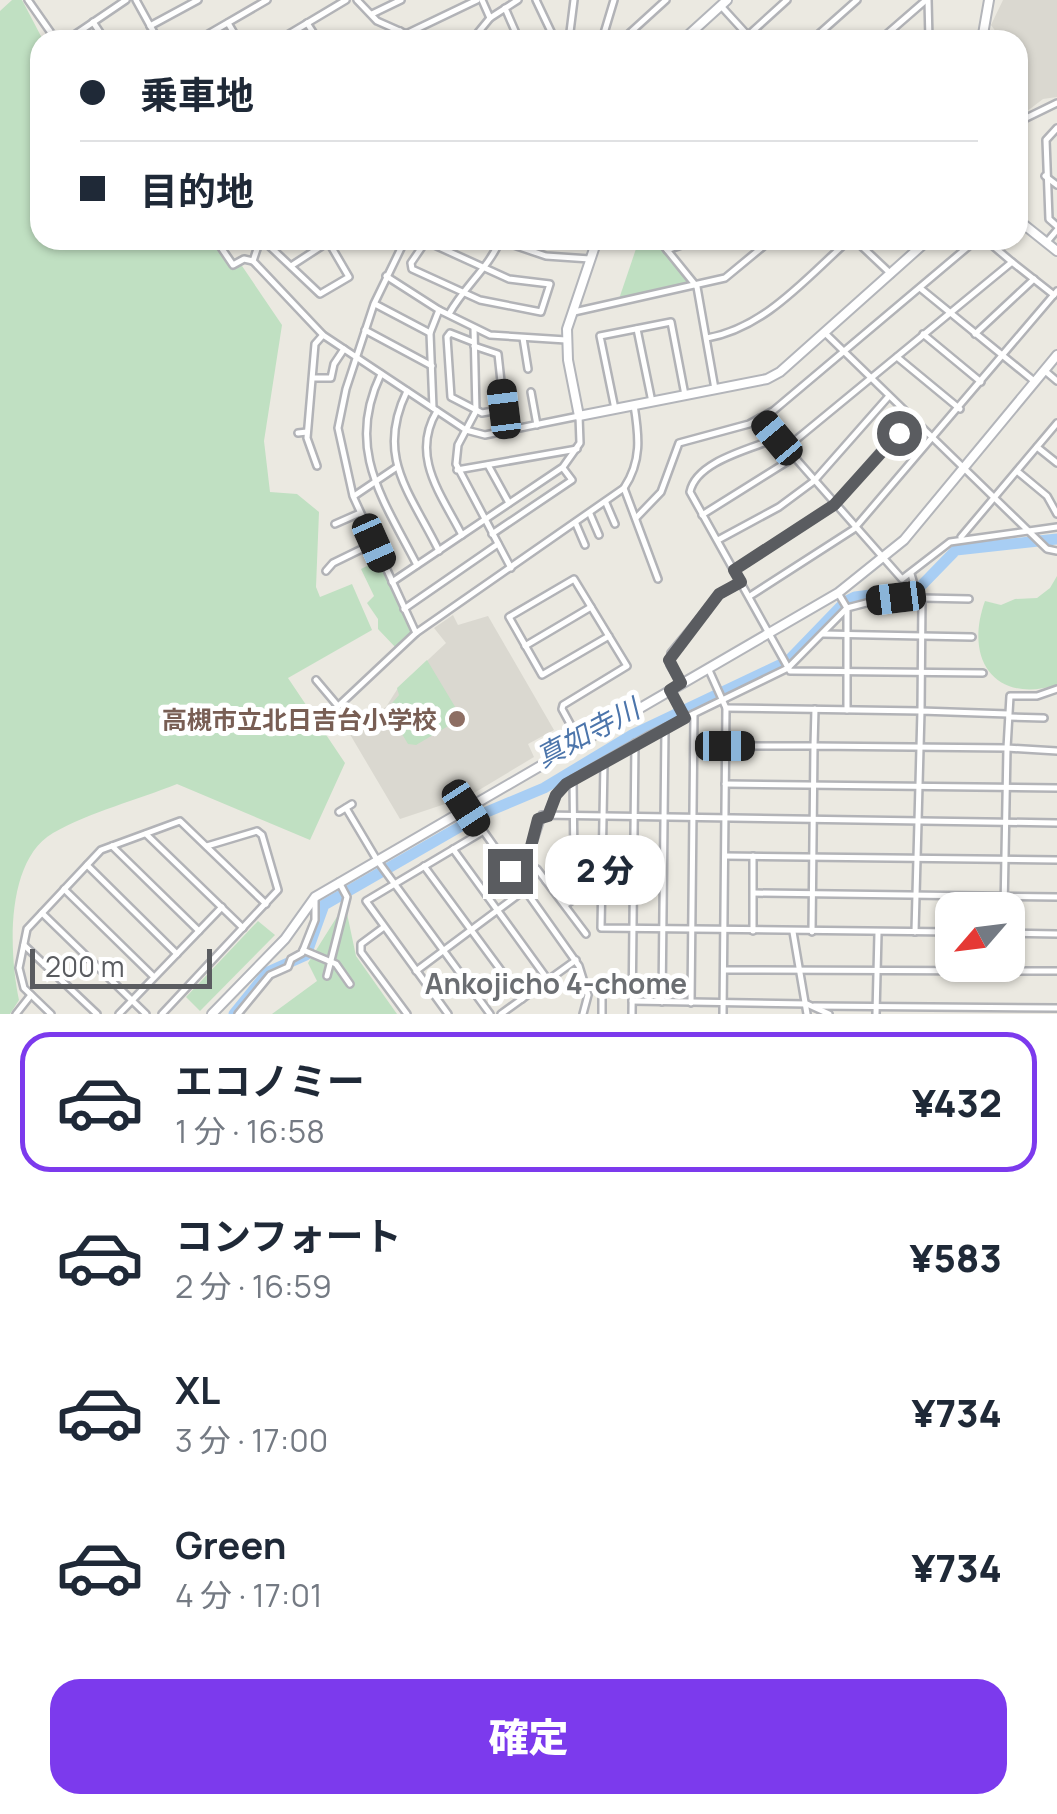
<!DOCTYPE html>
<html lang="ja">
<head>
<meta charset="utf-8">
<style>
  :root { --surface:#fff; --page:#f6f6f7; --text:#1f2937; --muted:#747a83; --line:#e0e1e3; --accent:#7c3aed }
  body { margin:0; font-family:Manrope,"Noto Sans JP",sans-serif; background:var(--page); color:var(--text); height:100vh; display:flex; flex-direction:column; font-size:38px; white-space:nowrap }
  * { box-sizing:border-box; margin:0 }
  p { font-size:32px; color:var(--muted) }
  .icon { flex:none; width:55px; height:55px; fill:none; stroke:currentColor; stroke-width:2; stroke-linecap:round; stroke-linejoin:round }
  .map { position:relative; height:1014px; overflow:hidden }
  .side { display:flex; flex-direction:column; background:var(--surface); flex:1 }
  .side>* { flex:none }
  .top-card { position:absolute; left:30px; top:30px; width:998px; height:220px; border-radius:30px; box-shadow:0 2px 8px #0004; display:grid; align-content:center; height:220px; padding:0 50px; background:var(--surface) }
  .needle { width:65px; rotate:242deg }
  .buttons { position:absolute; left:935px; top:892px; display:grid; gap:20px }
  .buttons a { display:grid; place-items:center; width:90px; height:90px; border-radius:20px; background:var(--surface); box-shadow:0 2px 8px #0004; font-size:50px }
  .scale { position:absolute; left:30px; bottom:25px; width:182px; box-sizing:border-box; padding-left:10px; border:5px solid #5a5c60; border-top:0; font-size:28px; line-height:35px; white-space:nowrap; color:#5a5c60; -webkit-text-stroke:8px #fff; paint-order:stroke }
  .end { position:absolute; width:45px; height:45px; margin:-22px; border:12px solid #5a5c60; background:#fff; box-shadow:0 0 0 5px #fff }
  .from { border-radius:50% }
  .bubble { position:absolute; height:70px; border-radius:30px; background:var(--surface); box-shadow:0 2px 8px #0004; font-size:32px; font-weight:800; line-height:70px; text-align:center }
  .car { position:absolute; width:30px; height:60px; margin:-30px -15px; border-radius:12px; box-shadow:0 0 8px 2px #0007; background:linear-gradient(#222 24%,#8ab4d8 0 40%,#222 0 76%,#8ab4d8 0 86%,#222 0) }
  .top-card b { display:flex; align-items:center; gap:35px; height:95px; font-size:38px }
  .top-card b+b { border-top:2px solid var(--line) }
  .top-card i { width:25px; height:25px; background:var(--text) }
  ul { padding:18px 0 0; list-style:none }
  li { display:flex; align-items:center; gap:30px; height:140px; margin:0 20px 15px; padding:0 30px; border:5px solid transparent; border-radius:30px }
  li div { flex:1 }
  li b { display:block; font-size:38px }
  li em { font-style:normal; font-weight:800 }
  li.active { border-color:var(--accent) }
  li>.icon { width:90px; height:90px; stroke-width:1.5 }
  .cta { display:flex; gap:20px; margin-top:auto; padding:20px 50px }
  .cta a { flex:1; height:115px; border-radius:30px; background:var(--accent); color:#fff; font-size:40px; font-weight:800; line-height:115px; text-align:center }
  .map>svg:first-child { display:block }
</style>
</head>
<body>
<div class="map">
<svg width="1057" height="1014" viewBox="0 0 1057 1014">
  <rect width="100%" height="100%" fill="#ebe9e1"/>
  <g fill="#dad8d0">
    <polygon points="1003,0 1057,0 1057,97 1043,99 1018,118 1018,40 1002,40 991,25"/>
    <polygon points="453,615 458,625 488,616 554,730 528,744 534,757 469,796 400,819 348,731 386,707 398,688 446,643 434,628"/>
  </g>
  <g fill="#c0e0c2">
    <path d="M 12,0 L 22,0 L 43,40 L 40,40 L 40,240 L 213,240 L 240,263 L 282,325 L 264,441 L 270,492 L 297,494 L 319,512 L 316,587 L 320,597 L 352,584 L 372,630 L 288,678 L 345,763 L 310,840 L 177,784 C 137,800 90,812 53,833 C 5,861 9,953 19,1000 L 10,1014 L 0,1014 L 0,11 Z"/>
    <polygon points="639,240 656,240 689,285 619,299"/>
    <polygon points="379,560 412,632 397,649 378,629 378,619 367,603 374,596 361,569"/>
    <path d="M 1057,576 L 1057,685 C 994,704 964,659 985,601 L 1001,605 L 1015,599 L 1037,598 L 1050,588 Z"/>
    <polygon points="427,660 457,710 455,722 416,745 408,744 387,709 399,695 397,688"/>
    <polygon points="345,904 356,956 397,1014 272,1014 317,981 308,963"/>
    <polygon points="258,921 275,935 200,1011 186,997"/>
  </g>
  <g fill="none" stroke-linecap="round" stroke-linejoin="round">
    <polyline stroke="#a8cef4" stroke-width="11" points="234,1014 268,972 306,955 324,905 482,814 544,788 632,735 788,661 845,602 855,597 918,589 956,550 1057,539"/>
    <g stroke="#b2b3b7" stroke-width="10">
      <g id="street">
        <polyline points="28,0 56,40"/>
        <polyline points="136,0 158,40"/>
        <polyline points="357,0 377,21 420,40"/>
        <polyline points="482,0 490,18"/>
        <polyline points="536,0 555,40"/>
        <polyline points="928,0 929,40"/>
        <polyline points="721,6 752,40"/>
        <polyline points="505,8 519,40"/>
        <polyline points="372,14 401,0"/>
        <polyline points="93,22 105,40"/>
        <polyline points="228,23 238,40"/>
        <polyline points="307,23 318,40"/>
        <polyline points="150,26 198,0"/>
        <polyline points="406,34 477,0"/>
        <polyline points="67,40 126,0"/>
        <polyline points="198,40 267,0"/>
        <polyline points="279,40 346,0"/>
        <polyline points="386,40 400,31"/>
        <polyline points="472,40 490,18 518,0"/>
        <polyline points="569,40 574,0"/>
        <polyline points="602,40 614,0"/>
        <polyline points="622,40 666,0"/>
        <polyline points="743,40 787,0"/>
        <polyline points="812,40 857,0"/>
        <polyline points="880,40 926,0"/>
        <polyline points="1018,122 1057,103"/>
        <polyline points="1057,128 1046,140 1049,219 1057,226"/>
        <polyline points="1045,176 1057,185"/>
        <polyline points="216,240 233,265 244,259 253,261"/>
        <polyline points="260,240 253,261 323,335 466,430 485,435 579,416 580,443 563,467 392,582"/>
        <polyline points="263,240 320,294 349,277 328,241"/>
        <polyline points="368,240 371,244"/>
        <polyline points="405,240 374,304 346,389 338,428 353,496 416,633"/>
        <polyline points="499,240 546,256 590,259"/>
        <polyline points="659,240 697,287 715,389"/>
        <polyline points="855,240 891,274"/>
        <polyline points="986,240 1012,262"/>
        <polygon points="430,243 509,279 550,284 541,312 480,300 412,269 411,263 424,244"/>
        <polyline points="1046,243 1057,230"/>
        <polyline points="667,250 696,240"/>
        <polyline points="291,266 328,242"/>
        <polyline points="386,276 439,310 490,335 566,340"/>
        <polyline points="920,288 1034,381"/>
        <polyline points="375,304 430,333"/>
        <polyline points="574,312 725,278 771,240"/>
        <path d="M 449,314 C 464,287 488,268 500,241"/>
        <polyline points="474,328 476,411 458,445 456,464 511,568"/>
        <polyline points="637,329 652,402"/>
        <polyline points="365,330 432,366"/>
        <polyline points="824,332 1047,549 1057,551"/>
        <polyline points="923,334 981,382"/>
        <polyline points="975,334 1034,279"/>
        <polyline points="523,338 528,369"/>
        <path d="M 707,338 C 765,328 806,278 849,240"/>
        <polyline points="473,342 450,333 447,337 451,397 482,413 504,409 498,354 474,346"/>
        <polyline points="897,357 960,409"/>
        <polyline points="1044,370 1057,381"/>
        <path d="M 381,374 C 345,449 383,499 417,565"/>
        <polyline points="314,378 331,378 334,364 344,349"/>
        <path d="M 407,391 C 375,457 410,492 439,551"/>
        <polyline points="531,392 537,425"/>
        <polyline points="433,408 430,333 439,310"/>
        <polyline points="615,409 600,336 671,322 685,395"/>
        <path d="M 437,411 C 410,456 441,494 462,535"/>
        <polyline points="760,418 902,579 950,542 1057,527"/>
        <polyline points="298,433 307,432"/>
        <path d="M 777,438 C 751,449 696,461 690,492 L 790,671 L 983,673"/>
        <polyline points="1037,447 1057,463"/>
        <polyline points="786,448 1012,262 1054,295"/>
        <polyline points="488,465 509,503"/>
        <polyline points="317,466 307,438 315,344 323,335"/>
        <polyline points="457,470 577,449"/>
        <polyline points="1017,471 1047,496 1057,514"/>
        <polyline points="624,488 658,579"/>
        <polyline points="354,496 397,467"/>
        <polyline points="606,503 615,524"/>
        <polyline points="590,514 599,535"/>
        <polyline points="702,515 793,458"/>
        <polyline points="636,518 661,492 679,443 749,424 773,411 976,240"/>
        <polyline points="335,524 360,513"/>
        <polyline points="576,524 585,545"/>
        <polyline points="492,534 572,480 563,468"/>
        <polyline points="961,537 1057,423"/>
        <polyline points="718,540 779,507 814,481 889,396"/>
        <polyline points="734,570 834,505 911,416"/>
        <polyline points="326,571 333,563 374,543"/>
        <polyline points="911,574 918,598"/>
        <polyline points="838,593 847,608 847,710"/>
        <polyline points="750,596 854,529 1057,291"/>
        <polyline points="922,598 969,599"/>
        <polyline points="404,609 498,544"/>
        <polyline points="823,634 972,637"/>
        <polyline points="525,646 591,607"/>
        <polyline points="708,668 726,708 723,1014"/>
        <polyline points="316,680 338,706"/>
        <polyline points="681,683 670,665 671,653 719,595 741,582"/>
        <polyline points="1057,689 1037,696 1010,696 1007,748 1057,751"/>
        <polyline points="670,690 685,718"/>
        <path d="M 334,710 L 416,633 L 624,488 C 642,461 639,436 634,405"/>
        <polyline points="1009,717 1044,718"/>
        <polyline points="580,742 562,709 563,705 627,666 574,579 509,617 542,675 609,636"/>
        <polyline points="725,746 814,746 815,709"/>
        <polyline points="604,763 601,928 952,932"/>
        <polyline points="725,784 1057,788"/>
        <polyline points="346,808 377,860 490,1014"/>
        <polyline points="467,808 579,966 588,995 583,1014"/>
        <polyline points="339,812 352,804"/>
        <polyline points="548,816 555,795 573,779"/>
        <polyline points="146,834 243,928"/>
        <polyline points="112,846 199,931"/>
        <polyline points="453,849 548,980"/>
        <polyline points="725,856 1057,860"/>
        <polyline points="521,862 537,869 586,934"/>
        <polyline points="87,865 177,954"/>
        <polyline points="574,865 573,779 648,736 788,668 847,608 874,601 922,598 921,711 726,708"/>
        <polyline points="424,866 522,999"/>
        <polyline points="510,871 529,855 542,815 1057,823"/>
        <polyline points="546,881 551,875 573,876 571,901 565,905"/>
        <polyline points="64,889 154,977"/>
        <polyline points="754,893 1057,897"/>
        <polyline points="42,913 146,1014"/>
        <polyline points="384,927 361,944 361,952 407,1014"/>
        <polyline points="753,931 753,856"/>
        <polyline points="793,932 807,1014"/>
        <polyline points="812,932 814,746 1007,748 1004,910"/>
        <polyline points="915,932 921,711 1008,714"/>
        <polyline points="1008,933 1057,934"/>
        <polyline points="24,945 97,1014"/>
        <polyline points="303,950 336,964 350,984"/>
        <polyline points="725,970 1057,971"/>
        <polyline points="416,971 526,889"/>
        <polyline points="327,976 347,897 339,882"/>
        <polyline points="632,1001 807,1004 829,1014"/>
        <polyline points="662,1002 665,730"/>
        <polyline points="691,1003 694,714"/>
        <polyline points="814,1006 1057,1008"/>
        <polyline points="16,1014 31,995"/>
        <polyline points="51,1014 24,988 19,968 27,929 101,850 180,821 266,904"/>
        <polyline points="119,1014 222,907"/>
        <polyline points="162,1014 278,890 262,835 257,831 207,846"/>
        <polyline points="238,1014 270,975 288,967 291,959 302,953 315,920 315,901"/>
        <polyline points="448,1014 366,901 482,832"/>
        <polyline points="501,1014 576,960"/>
        <polyline points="602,1014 602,988 632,990"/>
        <polyline points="632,1014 635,743"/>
        <polyline points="876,1014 878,933"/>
      </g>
    </g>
    <g stroke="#b3b5ba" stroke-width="12">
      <g id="secondary">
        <polyline points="683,40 727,0"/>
        <polyline points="982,40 989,0"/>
        <polyline points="1018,220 1057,251"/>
        <polyline points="597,240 567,329 568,360 579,416 767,379 780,372 928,240"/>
        <polyline points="212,1014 285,939 315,897 838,593 904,540 1057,355"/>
      </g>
    </g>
    <use href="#street" stroke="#fff" stroke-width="5"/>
    <use href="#secondary" stroke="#fff" stroke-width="8"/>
  </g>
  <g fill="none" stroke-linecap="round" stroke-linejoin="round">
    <polyline stroke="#5a5c60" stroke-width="12" points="510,871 529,854 538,819 548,816 556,795 566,784 685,718 670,690 681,683 669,660 719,594 741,582 734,570 834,505 899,433"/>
  </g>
  <circle fill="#8d6e63" stroke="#fff" stroke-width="4" cx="457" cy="719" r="10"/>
  <g text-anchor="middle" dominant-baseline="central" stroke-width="10" stroke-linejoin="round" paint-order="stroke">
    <g font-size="25" font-weight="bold" fill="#785e54" stroke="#fff" text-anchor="end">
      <text x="437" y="719">高槻市立北日吉台小学校</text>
    </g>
    <g font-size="28" font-style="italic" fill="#4c75ab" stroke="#fff">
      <text transform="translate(587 732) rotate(-28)">真如寺川</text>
    </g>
    <g font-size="28" font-weight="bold" fill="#6b6e72" stroke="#fff">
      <text x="556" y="983">Ankojicho 4-chome</text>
    </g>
  </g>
</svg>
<div class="buttons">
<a><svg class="needle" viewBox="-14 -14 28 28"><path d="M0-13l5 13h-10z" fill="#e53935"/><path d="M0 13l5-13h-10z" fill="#747a83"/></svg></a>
</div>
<div class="scale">200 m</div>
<i class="end from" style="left:899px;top:433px"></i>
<i class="end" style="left:510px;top:871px"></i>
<div class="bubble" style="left:545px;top:835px;width:120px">2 分</div>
<i class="car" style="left:504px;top:409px;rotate:353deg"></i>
<i class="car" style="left:777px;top:438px;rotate:320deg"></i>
<i class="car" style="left:374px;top:543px;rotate:156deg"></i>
<i class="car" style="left:896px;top:598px;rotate:263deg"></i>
<i class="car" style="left:725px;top:746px;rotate:90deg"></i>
<i class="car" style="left:466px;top:808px;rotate:147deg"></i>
<div class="top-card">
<b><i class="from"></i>乗車地</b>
<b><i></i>目的地</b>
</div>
</div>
<section class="side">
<ul>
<li class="active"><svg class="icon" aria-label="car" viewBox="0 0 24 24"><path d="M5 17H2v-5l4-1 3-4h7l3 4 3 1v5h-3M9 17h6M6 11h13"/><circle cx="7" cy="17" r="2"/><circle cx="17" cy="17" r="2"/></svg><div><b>エコノミー</b><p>1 分 · 16:58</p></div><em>¥432</em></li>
<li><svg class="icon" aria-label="car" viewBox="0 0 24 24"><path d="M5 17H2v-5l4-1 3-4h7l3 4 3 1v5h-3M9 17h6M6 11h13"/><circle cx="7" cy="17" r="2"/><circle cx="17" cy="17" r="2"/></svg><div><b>コンフォート</b><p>2 分 · 16:59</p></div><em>¥583</em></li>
<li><svg class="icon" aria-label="car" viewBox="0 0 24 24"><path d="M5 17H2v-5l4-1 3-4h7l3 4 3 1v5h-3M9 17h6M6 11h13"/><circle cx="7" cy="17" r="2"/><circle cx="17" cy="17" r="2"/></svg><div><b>XL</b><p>3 分 · 17:00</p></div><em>¥734</em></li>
<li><svg class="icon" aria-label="car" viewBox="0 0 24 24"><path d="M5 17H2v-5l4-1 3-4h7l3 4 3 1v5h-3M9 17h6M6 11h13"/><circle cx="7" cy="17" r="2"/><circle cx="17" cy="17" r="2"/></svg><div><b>Green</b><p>4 分 · 17:01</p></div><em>¥734</em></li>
</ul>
<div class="cta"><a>確定</a></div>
</section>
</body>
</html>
